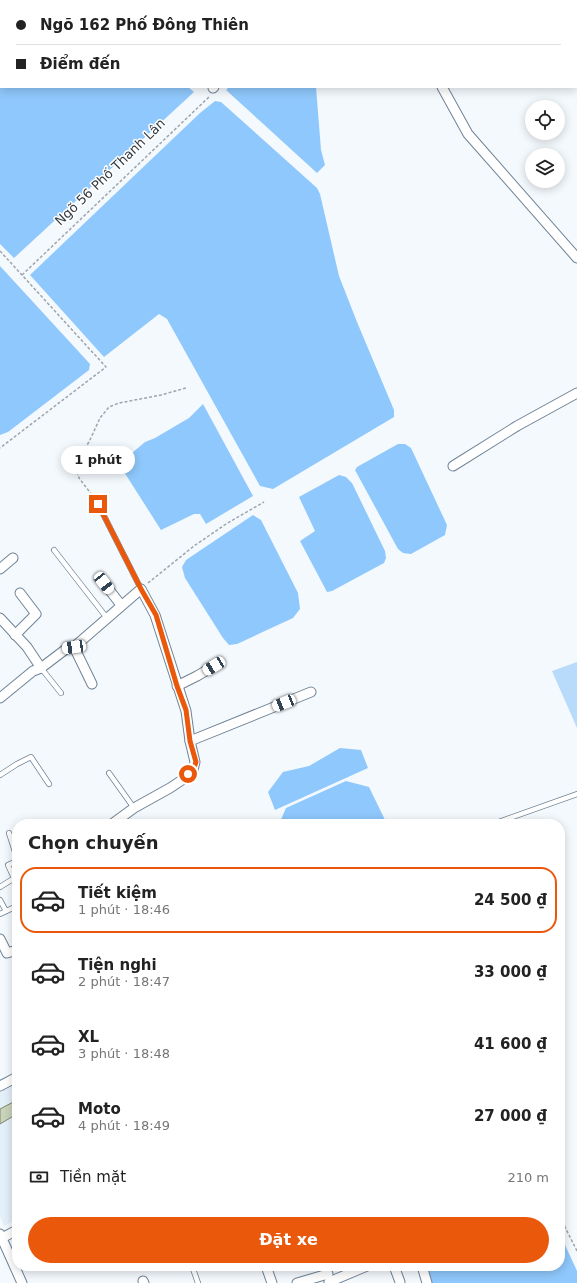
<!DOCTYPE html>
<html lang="vi">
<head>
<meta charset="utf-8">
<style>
  :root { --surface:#fff; --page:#f2f2f2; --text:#222; --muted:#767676; --line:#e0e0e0; --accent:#ea580c }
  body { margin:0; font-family:"DejaVu Sans",sans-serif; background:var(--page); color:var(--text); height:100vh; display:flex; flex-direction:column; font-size:15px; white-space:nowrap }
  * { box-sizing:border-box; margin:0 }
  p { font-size:13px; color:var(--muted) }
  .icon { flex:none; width:22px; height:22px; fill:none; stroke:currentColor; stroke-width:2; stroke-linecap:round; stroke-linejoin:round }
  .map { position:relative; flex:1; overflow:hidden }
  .side { position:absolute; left:12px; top:819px; width:553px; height:452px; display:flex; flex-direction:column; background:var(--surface); border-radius:16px; box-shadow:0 2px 10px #0003 }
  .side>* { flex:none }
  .banner { position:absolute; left:0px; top:0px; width:577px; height:88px; box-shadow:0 2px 10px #0003; display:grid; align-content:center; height:88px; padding:0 16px; background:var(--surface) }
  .buttons { position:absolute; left:525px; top:100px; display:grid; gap:8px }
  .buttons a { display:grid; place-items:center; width:40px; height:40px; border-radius:50%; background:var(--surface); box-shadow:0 2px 10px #0003; font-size:20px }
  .end { position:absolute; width:18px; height:18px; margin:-9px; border:5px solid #ea580c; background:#fff; box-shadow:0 0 0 2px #fff }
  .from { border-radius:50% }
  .bubble { position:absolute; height:28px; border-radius:14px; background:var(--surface); box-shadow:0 2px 10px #0003; font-size:13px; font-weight:800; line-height:28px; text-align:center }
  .car { position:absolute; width:12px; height:24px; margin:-12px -6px; border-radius:5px; box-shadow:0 0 3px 1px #0007; background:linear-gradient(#fff 24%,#345 0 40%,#fff 0 76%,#345 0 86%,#fff 0) }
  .banner b { display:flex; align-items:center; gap:14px; height:38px; font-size:15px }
  .banner b+b { border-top:1px solid var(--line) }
  .banner i { width:10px; height:10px; background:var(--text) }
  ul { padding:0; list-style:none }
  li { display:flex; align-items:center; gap:12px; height:66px; margin:0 8px 6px; padding:0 8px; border:2px solid transparent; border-radius:16px }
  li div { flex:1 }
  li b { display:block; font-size:15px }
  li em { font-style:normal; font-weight:800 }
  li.selected { border-color:var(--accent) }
  li>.icon { width:36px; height:36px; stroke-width:1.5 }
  h2 { padding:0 16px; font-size:18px; line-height:48px }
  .pay { display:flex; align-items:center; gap:10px; height:44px; padding:0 16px; font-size:15px }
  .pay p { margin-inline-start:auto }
  .primary-button { display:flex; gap:8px; margin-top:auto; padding:8px 16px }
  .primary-button a { flex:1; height:46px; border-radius:24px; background:var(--accent); color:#fff; font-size:16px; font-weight:800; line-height:46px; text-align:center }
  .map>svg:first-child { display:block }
</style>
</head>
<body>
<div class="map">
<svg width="577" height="1283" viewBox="0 0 577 1283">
  <rect width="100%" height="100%" fill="#f4f9fd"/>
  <polygon fill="#e3eff9" points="17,1079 17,1219 4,1226 0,1216 0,1088"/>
  <polygon fill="#b8dbfc" points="577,662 577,728 552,671"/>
  <g fill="#8fc8fc">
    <polygon points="0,0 55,1 1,1 1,87 188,87 194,92 14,258 0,244"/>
    <polygon points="136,0 250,0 138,1"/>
    <polygon points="229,87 316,87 321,150 325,165 317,173 226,90"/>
    <polygon points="215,101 221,102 317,188 320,194 339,276 357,322 394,410 394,417 273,489 260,486 167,319 159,314 104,357 30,275 200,113"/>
    <polygon points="0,266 90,364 89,370 8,432 0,435"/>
    <polygon points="203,404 253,496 206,524 200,514 194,514 161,530 119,464 145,442 155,438 189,418"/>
    <polygon points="398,444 405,444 411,448 447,525 445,535 411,554 403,553 398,549 355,470 357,467"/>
    <polygon points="339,475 346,477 352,483 385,551 386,558 384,563 332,591 327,592 300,541 315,531 299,497"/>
    <polygon points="253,515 261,520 298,593 300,609 293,618 237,644 229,645 223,638 185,578 182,567 186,560"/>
    <polygon points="340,748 361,750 368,768 275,810 268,792 283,772 309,766"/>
    <polygon points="346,781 369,787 387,824 279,824 286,808"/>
    <polygon points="560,1234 577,1271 577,1283 430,1283 424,1266 560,1266"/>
  </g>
  <polygon fill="#c8d3b9" stroke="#7e8971" points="17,1100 17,1114 0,1124 0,1109"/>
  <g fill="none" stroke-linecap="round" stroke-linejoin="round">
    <g stroke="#6f8396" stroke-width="6">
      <g id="lane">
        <polyline points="98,504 141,589"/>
        <polyline points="54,550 107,618"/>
        <polyline points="41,668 61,693"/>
        <polyline points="109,773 134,808"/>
        <polyline points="0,775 17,764 31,757 49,784"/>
        <polyline points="493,824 577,794"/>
        <polyline points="9,833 17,858"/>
        <polyline points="14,878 8,865 17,861"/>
        <polyline points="0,887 16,877"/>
        <polyline points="0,900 6,911"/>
        <polyline points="0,914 17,906"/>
        <polyline points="192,1266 198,1283"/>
      </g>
    </g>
    <g stroke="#6f8396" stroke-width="11">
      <g id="street">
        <polyline points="402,0 402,1"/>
        <polyline points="312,1 313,0"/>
        <polyline points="576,28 577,27"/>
        <polyline points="442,87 468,134 577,258"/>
        <polyline points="213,88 214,87"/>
        <polyline points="453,466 517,426 577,393"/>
        <polyline points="0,569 13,558"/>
        <polyline points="104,583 121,605"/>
        <polyline points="0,618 27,647 41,668"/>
        <polyline points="15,635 36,614 20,593"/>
        <polyline points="74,647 92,684"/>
        <polyline points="177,686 197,676 214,666"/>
        <polyline points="0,698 33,671 41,668 66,649 74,647 141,589 155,615 186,711 190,741 195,762 193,770 185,778 170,788 134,808 112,824"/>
        <polyline points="190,741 311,692"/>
        <polyline points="0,939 7,953 17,950"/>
        <polyline points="0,1086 17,1077"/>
        <polyline points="0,1234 22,1283"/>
        <polyline points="2,1238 17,1230"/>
        <polyline points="266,1266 272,1283"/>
        <polyline points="394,1266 400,1282"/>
        <polyline points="422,1266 427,1283"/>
        <polyline points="143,1281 144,1283"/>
        <polyline points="329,1282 367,1266"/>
        <polyline points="297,1283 328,1274"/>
      </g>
    </g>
    <g stroke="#9ea4aa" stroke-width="1.5" stroke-dasharray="3 2" stroke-linecap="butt">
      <polyline points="0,251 106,367 0,448"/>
      <polyline points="22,275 209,97"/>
      <polyline points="95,499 79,478 74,463 89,442 100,418 109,407 119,403 161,395 186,388"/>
      <polyline points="148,583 194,546 226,524 264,502"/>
      <polyline points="560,1217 577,1251"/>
    </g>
    <use href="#lane" stroke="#fff" stroke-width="4.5"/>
    <use href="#street" stroke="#fff" stroke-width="9"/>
  </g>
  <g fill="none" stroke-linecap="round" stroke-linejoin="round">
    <polyline stroke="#ea580c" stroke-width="5" points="98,504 141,589 156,615 177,686 186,710 190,741 196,762 193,770 188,774"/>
  </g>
  <g text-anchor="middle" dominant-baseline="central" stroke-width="3" stroke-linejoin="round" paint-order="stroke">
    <g font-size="13" fill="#323b43" stroke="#fff">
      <text transform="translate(110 172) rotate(-44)">Ngõ 56 Phố Thanh Lân</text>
    </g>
  </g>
</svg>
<div class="buttons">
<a><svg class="icon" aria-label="locate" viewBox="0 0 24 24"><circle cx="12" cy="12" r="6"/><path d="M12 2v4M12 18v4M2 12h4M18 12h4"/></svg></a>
<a><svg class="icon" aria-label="layers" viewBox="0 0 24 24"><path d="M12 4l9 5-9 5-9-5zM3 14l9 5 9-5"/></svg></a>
</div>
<i class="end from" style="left:188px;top:774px"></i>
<i class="end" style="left:98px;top:504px"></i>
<div class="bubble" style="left:61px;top:446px;width:74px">1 phút</div>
<i class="car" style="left:104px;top:583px;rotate:142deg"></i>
<i class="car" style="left:74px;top:647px;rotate:262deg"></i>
<i class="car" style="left:214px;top:666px;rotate:239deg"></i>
<i class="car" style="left:284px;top:703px;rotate:248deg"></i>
<div class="banner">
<b><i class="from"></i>Ngõ 162 Phố Đông Thiên</b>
<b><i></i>Điểm đến</b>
</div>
<section class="side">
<h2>Chọn chuyến</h2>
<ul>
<li class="selected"><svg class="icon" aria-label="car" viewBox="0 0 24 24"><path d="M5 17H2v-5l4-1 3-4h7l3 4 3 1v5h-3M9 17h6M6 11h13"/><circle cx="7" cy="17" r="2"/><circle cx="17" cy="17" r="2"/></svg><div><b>Tiết kiệm</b><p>1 phút · 18:46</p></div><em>24 500 ₫</em></li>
<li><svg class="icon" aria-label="car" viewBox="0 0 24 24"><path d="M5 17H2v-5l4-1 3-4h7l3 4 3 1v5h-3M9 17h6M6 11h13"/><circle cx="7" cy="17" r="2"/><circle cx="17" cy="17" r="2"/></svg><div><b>Tiện nghi</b><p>2 phút · 18:47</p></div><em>33 000 ₫</em></li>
<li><svg class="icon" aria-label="car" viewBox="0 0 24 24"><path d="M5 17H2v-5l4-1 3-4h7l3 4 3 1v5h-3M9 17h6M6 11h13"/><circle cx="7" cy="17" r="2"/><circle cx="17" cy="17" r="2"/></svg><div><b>XL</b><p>3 phút · 18:48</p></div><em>41 600 ₫</em></li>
<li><svg class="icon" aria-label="car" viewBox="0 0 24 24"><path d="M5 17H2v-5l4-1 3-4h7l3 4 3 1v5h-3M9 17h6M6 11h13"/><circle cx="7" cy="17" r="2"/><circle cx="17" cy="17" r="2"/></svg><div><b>Moto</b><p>4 phút · 18:49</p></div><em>27 000 ₫</em></li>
</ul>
<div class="pay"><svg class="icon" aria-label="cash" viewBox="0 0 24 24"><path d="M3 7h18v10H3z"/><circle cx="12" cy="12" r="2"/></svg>Tiền mặt<p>210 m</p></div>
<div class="primary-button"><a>Đặt xe</a></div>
</section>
</div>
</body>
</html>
